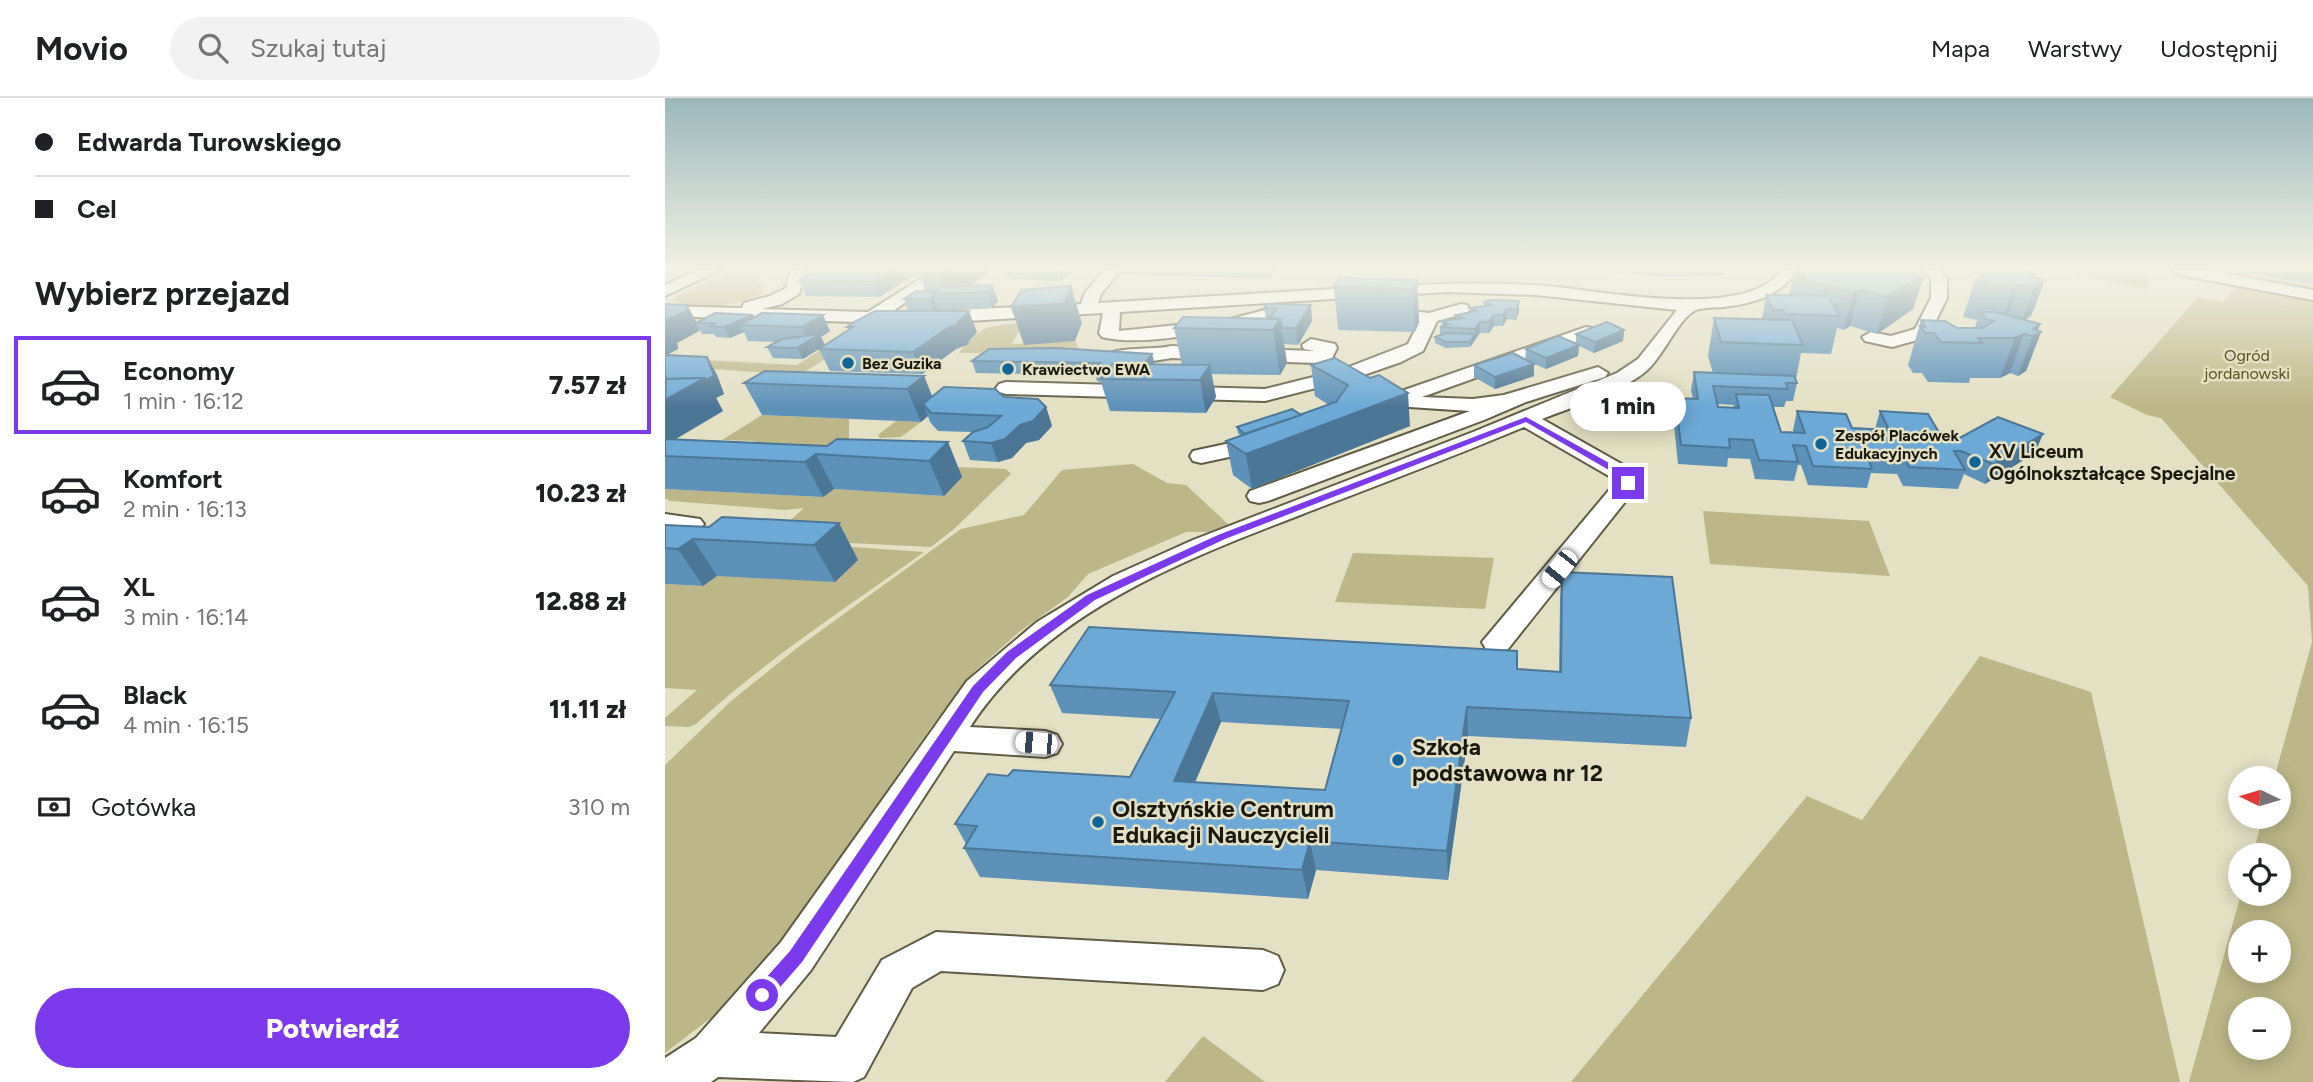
<!DOCTYPE html>
<html lang="pl">
<head>
<meta charset="utf-8">
<style>
  :root { --surface:#fff; --page:#f2f2f2; --text:#202124; --muted:#757577; --line:#e0e0e0; --accent:#7c3aed }
  body { margin:0; font-family:Figtree,sans-serif; background:var(--page); color:var(--text); height:100vh; display:flex; flex-direction:column; font-size:26px; white-space:nowrap }
  * { box-sizing:border-box; margin:0 }
  p { font-size:23px; color:var(--muted) }
  .icon { flex:none; width:38px; height:38px; fill:none; stroke:currentColor; stroke-width:2; stroke-linecap:round; stroke-linejoin:round }
  .map { position:relative; flex:1; overflow:hidden }
  .panel { display:flex; flex-direction:column; background:var(--surface); width:665px }
  .panel>* { flex:none }
  .hud { display:grid; align-content:center; height:154px; padding:0 35px; background:var(--surface) }
  .needle { width:46px; rotate:275deg }
  .tools { position:absolute; left:1563px; top:668px; display:grid; gap:14px }
  .tools a { display:grid; place-items:center; width:63px; height:63px; border-radius:50%; background:var(--surface); box-shadow:0 4px 18px #0003; font-size:35px }
  .end { position:absolute; width:32px; height:32px; margin:-16px; border:9px solid #7c3aed; background:#fff; box-shadow:0 0 0 4px #fff }
  .from { border-radius:50% }
  .bubble { position:absolute; height:49px; border-radius:24px; background:var(--surface); box-shadow:0 4px 18px #0003; font-size:23px; font-weight:800; line-height:49px; text-align:center }
  .car { position:absolute; width:21px; height:42px; margin:-21px -10px; border-radius:9px; box-shadow:0 0 5px 2px #0007; background:linear-gradient(#fff 24%,#345 0 40%,#fff 0 76%,#345 0 86%,#fff 0) }
  .hud b { display:flex; align-items:center; gap:24px; height:66px; font-size:26px }
  .hud b+b { border-top:2px solid var(--line) }
  .hud i { width:18px; height:18px; background:var(--text) }
  ul { padding:0; list-style:none }
  li { display:flex; align-items:center; gap:21px; height:98px; margin:0 14px 10px; padding:0 21px; border:4px solid transparent; border-radius:0px }
  li div { flex:1 }
  li b { display:block; font-size:26px }
  li em { font-style:normal; font-weight:800 }
  li.selected { border-color:var(--accent) }
  li>.icon { width:63px; height:63px; stroke-width:1.5 }
  h2 { padding:0 35px; font-size:32px; line-height:84px }
  .pay { display:flex; align-items:center; gap:18px; height:77px; padding:0 35px; font-size:26px }
  .pay p { margin-inline-start:auto }
  .button { display:flex; gap:14px; margin-top:auto; padding:14px 35px }
  .button a { flex:1; height:80px; border-radius:42px; background:var(--accent); color:#fff; font-size:28px; font-weight:800; line-height:80px; text-align:center }
  header { display:flex; align-items:center; gap:42px; box-sizing:border-box; height:98px; padding:0 35px; background:var(--surface); border-bottom:2px solid var(--line) }
  header strong { font-size:33px }
  nav { display:flex; gap:38px; margin-inline-start:auto; font-size:24px }
  .search { width:490px; height:63px; background:var(--page); display:flex; align-items:center; gap:18px; box-sizing:border-box; padding:0 24px; border-radius:38px; color:var(--muted); font-size:26px }
  main { display:flex; flex:1; min-height:0 }
  .map>svg:first-child { display:block }
</style>
</head>
<body>
<header>
<strong>Movio</strong>
<div class="search"><svg class="icon" aria-label="search" viewBox="0 0 24 24"><circle cx="10" cy="10" r="6"/><path d="M15 15l6 6"/></svg>Szukaj tutaj</div>
<nav><a>Mapa</a><a>Warstwy</a><a>Udostępnij</a></nav>
</header>
<main>
<section class="panel">
<div class="hud">
<b><i class="from"></i>Edwarda Turowskiego</b>
<b><i></i>Cel</b>
</div>
<h2>Wybierz przejazd</h2>
<ul>
<li class="selected"><svg class="icon" aria-label="car" viewBox="0 0 24 24"><path d="M5 17H2v-5l4-1 3-4h7l3 4 3 1v5h-3M9 17h6M6 11h13"/><circle cx="7" cy="17" r="2"/><circle cx="17" cy="17" r="2"/></svg><div><b>Economy</b><p>1 min · 16:12</p></div><em>7.57 zł</em></li>
<li><svg class="icon" aria-label="car" viewBox="0 0 24 24"><path d="M5 17H2v-5l4-1 3-4h7l3 4 3 1v5h-3M9 17h6M6 11h13"/><circle cx="7" cy="17" r="2"/><circle cx="17" cy="17" r="2"/></svg><div><b>Komfort</b><p>2 min · 16:13</p></div><em>10.23 zł</em></li>
<li><svg class="icon" aria-label="car" viewBox="0 0 24 24"><path d="M5 17H2v-5l4-1 3-4h7l3 4 3 1v5h-3M9 17h6M6 11h13"/><circle cx="7" cy="17" r="2"/><circle cx="17" cy="17" r="2"/></svg><div><b>XL</b><p>3 min · 16:14</p></div><em>12.88 zł</em></li>
<li><svg class="icon" aria-label="car" viewBox="0 0 24 24"><path d="M5 17H2v-5l4-1 3-4h7l3 4 3 1v5h-3M9 17h6M6 11h13"/><circle cx="7" cy="17" r="2"/><circle cx="17" cy="17" r="2"/></svg><div><b>Black</b><p>4 min · 16:15</p></div><em>11.11 zł</em></li>
</ul>
<div class="pay"><svg class="icon" aria-label="cash" viewBox="0 0 24 24"><path d="M3 7h18v10H3z"/><circle cx="12" cy="12" r="2"/></svg>Gotówka<p>310 m</p></div>
<div class="button"><a>Potwierdź</a></div>
</section>
<div class="map">
<svg width="1648" height="984" viewBox="0 0 1648 984">
  <rect width="100%" height="100%" fill="#e3e0c3"/>
  <g fill="#bdb688" fill-rule="evenodd">
    <path d="M 69,172 L 108,172 L 95,177 L 91,184 L 96,186 L 97,196 C 76,208 31,212 8,203 L 12,198 Z"/>
    <polygon points="1409,172 1483,172 1484,191 1409,177"/>
    <path d="M 1495,172 L 1553,172 L 1648,188 L 1648,984 L 1524,984 L 1576,796 L 1614,796 L 1614,758 L 1587,758 L 1598,719 L 1614,719 L 1614,681 L 1609,681 L 1647,544 L 1643,488 L 1496,320 L 1482,317 L 1445,299 L 1533,199 L 1559,204 L 1572,187 ZM 1575,835 L 1614,835 L 1614,873 L 1575,873 ZM 1575,912 L 1614,912 L 1614,950 L 1575,950 Z"/>
    <path d="M 360,225 L 346,246 L 410,243 L 416,254 L 294,255 C 312,228 325,227 360,225 Z"/>
    <polygon points="168,244 185,246 141,273 108,275 0,268 0,260 132,267"/>
    <polygon points="97,317 184,321 184,340 174,347 82,350 90,343 57,342"/>
    <polygon points="231,323 256,324 236,339 215,340 213,337"/>
    <polygon points="468,366 502,385 521,387 564,427 546,434 521,434 423,476 403,499 354,534 310,573 266,629 99,868 64,906 0,955 0,667 65,604 132,550 296,431 359,417 397,372"/>
    <polygon points="292,369 341,371 346,376 289,431 266,449 105,441 139,410 120,412 5,403 0,400 0,391 158,399 169,391 279,398"/>
    <polygon points="1038,413 1204,423 1225,478 1045,466"/>
    <path d="M 188,449 L 259,454 C 182,510 101,561 31,626 L 24,629 L 0,628 L 0,620 L 32,592 L 0,590 L 0,486 L 38,488 L 52,478 L 174,461 Z"/>
    <polygon points="688,455 829,460 820,511 670,504"/>
    <polygon points="1315,558 1426,594 1515,984 906,984 1142,698 1197,722"/>
    <polygon points="538,938 600,984 500,984"/>
  </g>
  <g fill="none" stroke-linecap="round" stroke-linejoin="round">
    <g stroke="#5f5c43" stroke-width="4">
      <g id="minor">
        <polygon points="34,172 55,172 0,198 0,187"/>
        <path d="M 125,172 L 141,172 L 134,196 L 117,206 L 97,211 L 203,214 L 266,174 L 264,172 L 287,173 L 225,215 L 416,206 L 420,195 L 439,172 L 455,172 L 436,196 L 433,205 C 511,200 588,196 666,191 C 742,187 817,182 893,189 C 944,195 1085,221 1116,172 L 1132,172 C 1116,198 1087,206 1058,209 C 1050,210 1039,209 1031,212 C 1013,220 998,260 980,274 C 956,294 907,309 877,321 L 960,368 L 975,385 L 843,551 L 832,554 L 821,551 L 817,544 L 950,385 L 944,378 L 859,329 C 792,357 724,383 656,409 C 529,458 382,510 305,629 L 380,633 L 392,637 L 397,646 L 392,655 L 380,659 L 289,653 L 146,872 L 94,935 L 171,939 L 217,862 L 271,834 L 598,852 L 613,858 L 619,872 L 613,886 L 598,892 L 276,873 L 247,890 L 199,979 L 188,984 L 53,979 L 46,984 L 0,984 L 0,960 L 31,940 L 116,844 L 302,583 L 372,524 L 448,478 L 528,442 L 808,334 L 952,275 L 973,261 L 1012,212 L 871,197 L 782,194 L 455,214 L 454,233 L 561,222 L 604,211 L 629,209 L 638,214 C 630,223 613,219 602,222 C 559,231 479,250 437,239 L 434,235 L 438,215 L 251,226 L 0,218 L 0,208 L 77,210 L 79,205 L 105,198 L 121,190 Z"/>
        <polygon points="1257,172 1274,172 1282,180 1282,200 1263,239 1227,249 1200,243 1197,239 1206,234 1226,238 1250,231 1266,200 1266,181"/>
        <polygon points="1507,172 1541,172 1648,192 1648,202 1515,177"/>
        <polygon points="796,206 802,207 805,211 802,215 772,223 758,253 736,264 690,280 600,303 341,296 334,294 331,290 334,286 341,284 600,291 676,272 743,246 754,224 709,217 706,213 709,209 764,215"/>
        <polygon points="921,229 927,230 930,234 927,238 757,299 808,301 839,297 933,269 943,275 940,279 861,304 819,322 603,403 594,405 585,403 582,398 585,393 805,313 729,308 722,306 719,302 722,298"/>
        <path d="M 646,241 L 670,246 L 672,250 L 667,260 L 652,265 L 506,260 C 491,263 452,269 442,257 C 449,249 490,252 506,248 L 650,253 L 639,251 L 637,247 Z"/>
        <polygon points="598,338 606,340 609,345 606,350 536,365 528,363 525,358 528,353"/>
        <polygon points="0,416 35,421 39,426 35,431 26,434 0,432"/>
      </g>
    </g>
    <use href="#minor" fill="#fff" fill-rule="evenodd"/>
  </g>
  <g fill="#5d91b8" fill-rule="evenodd">
    <polygon points="252,172 322,172 323,175 304,188 327,187 333,203 327,210 273,212 272,210 268,212 243,212 239,201 261,193"/>
    <polygon points="341,172 408,172 408,174 395,183 344,181"/>
    <polygon points="454,172 612,172 604,181 455,176"/>
    <polygon points="921,172 1061,172 1060,177 1006,179"/>
    <path d="M 1143,172 L 1261,172 L 1248,211 L 1212,236 L 1185,228 L 1179,232 L 1172,230 L 1166,256 L 1136,255 L 1131,281 L 1132,285 L 1128,303 L 1121,303 L 1119,309 L 1108,309 L 1116,334 L 1129,335 L 1128,332 L 1132,313 L 1187,330 L 1210,331 L 1215,313 L 1279,343 L 1370,355 L 1320,386 L 1299,376 L 1293,391 L 1238,388 L 1232,376 L 1206,375 L 1202,390 L 1143,387 L 1136,367 L 1133,367 L 1129,383 L 1090,381 L 1085,361 L 1063,360 L 1062,369 L 1013,366 L 1008,318 L 1010,300 L 1028,301 L 1026,292 L 1029,274 L 1048,275 L 1043,258 L 1049,220 L 1097,221 L 1101,197 L 1124,197 L 1129,175 ZM 1052,306 L 1069,307 L 1068,310 L 1053,309 Z"/>
    <polygon points="1310,172 1368,172 1367,174 1370,175 1368,180 1380,182 1366,218 1360,222 1373,233 1376,234 1361,273 1353,278 1345,275 1335,280 1305,280 1304,285 1263,284 1257,275 1248,275 1243,267 1256,222 1292,230 1310,230 1312,222 1298,219 1310,182 1319,178 1309,176"/>
    <polygon points="1561,172 1648,172 1648,186"/>
    <polygon points="253,175 214,199 141,198 134,182"/>
    <polygon points="752,182 754,224 750,234 673,232 669,189"/>
    <polygon points="854,203 854,214 851,222 842,221 838,228 829,228 824,235 815,235 805,249 781,250 770,245 770,239 775,237 775,229 777,229 777,223 791,221 791,217 805,214 805,210 819,208 819,204"/>
    <polygon points="0,206 32,225 88,217 90,219 158,217 165,233 156,239 160,247 184,232 182,229 312,234 303,244 304,246 291,251 257,276 165,273 154,251 138,261 108,260 102,249 111,244 83,243 79,234 65,240 51,239 49,236 37,236 34,231 34,233 12,245 13,251 0,257 42,259 52,277 59,296 51,300 58,313 11,341 162,348 283,344 297,379 279,398 169,391 158,399 0,391"/>
    <polygon points="602,206 647,223 633,247 619,246 622,265 615,277 546,276 551,299 541,315 445,313 436,284 432,283 430,277 311,275 307,263 487,256 489,266 517,267 509,230 601,220 599,210"/>
    <polygon points="959,232 958,243 929,255 914,248 913,258 881,271 867,265 869,278 830,291 809,279 809,267 860,262 861,251 911,245 911,236"/>
    <polygon points="670,260 745,328 587,391 568,377 561,343 576,338 573,335 572,329 636,317 664,307 650,298 646,267"/>
    <polygon points="259,278 267,298 339,299 381,309 387,328 374,342 361,345 347,360 333,364 305,362 298,343 307,334 273,333 265,324 263,318 256,324 97,317 79,285"/>
    <polygon points="174,425 193,462 170,484 52,478 38,488 0,486 0,427 44,429"/>
    <path d="M 897,474 L 1026,620 L 1021,649 L 803,638 L 783,782 L 651,772 L 643,801 L 315,779 L 299,750 L 301,746 L 290,726 L 343,678 L 465,679 L 496,621 L 397,615 L 385,587 L 852,571 L 894,574 L 895,501 ZM 556,624 L 677,631 L 660,692 L 530,684 Z"/>
  </g>
  <g fill="#4c7696">
    <polygon points="228,172 252,172 253,175 214,199 207,184"/>
    <polygon points="275,172 322,172 323,175 294,195 283,195"/>
    <polygon points="392,172 408,172 408,174 395,183"/>
    <polygon points="603,172 612,172 604,181"/>
    <polygon points="1246,172 1261,172 1248,211 1212,236 1222,199"/>
    <polygon points="752,182 754,224 750,234 748,191"/>
    <polygon points="1380,182 1366,218 1360,221 1359,224 1355,228 1369,191 1368,187"/>
    <polygon points="327,187 333,203 327,210 322,194"/>
    <polygon points="1354,187 1340,224 1335,228 1348,191"/>
    <polygon points="406,188 417,225 410,243 359,247 346,209"/>
    <polygon points="1194,192 1185,228 1179,232 1188,195"/>
    <polygon points="268,199 272,210 268,212 264,201"/>
    <polygon points="854,203 854,214 851,222 852,211"/>
    <polygon points="22,207 32,225 31,225 34,233 12,245 13,251 0,258 0,223"/>
    <polygon points="646,207 647,223 633,247 631,230"/>
    <polygon points="842,211 842,221 838,228 838,217"/>
    <polygon points="304,213 312,234 303,244 304,246 291,251 257,276 248,254 283,230 293,224"/>
    <polygon points="88,217 94,227 75,227 79,234 65,240 59,229"/>
    <polygon points="158,217 165,233 156,239 160,247 138,261 132,250 144,243 137,229"/>
    <polygon points="829,217 829,228 824,235 824,224"/>
    <polygon points="615,221 622,265 615,277 608,232"/>
    <polygon points="815,224 815,235 810,242 810,231"/>
    <polygon points="1375,226 1372,236 1376,234 1361,273 1353,278 1368,238 1368,231"/>
    <polygon points="959,232 958,243 929,255 930,244"/>
    <polygon points="810,236 810,242 805,249 805,244"/>
    <polygon points="1359,236 1345,275 1335,280 1350,240"/>
    <polygon points="914,247 913,258 881,271 881,260"/>
    <polygon points="487,256 490,267 478,266"/>
    <polygon points="42,259 52,277 59,296 51,300 58,313 0,347 0,302"/>
    <polygon points="869,266 869,278 830,291 830,279"/>
    <polygon points="545,267 551,299 541,315 535,282"/>
    <polygon points="259,278 272,311 266,315 258,306 263,318 256,324 242,291"/>
    <polygon points="743,295 745,328 587,391 581,356"/>
    <polygon points="381,309 387,328 374,342 361,345 347,360 333,364 326,345"/>
    <polygon points="1378,336 1370,355 1320,386 1328,366"/>
    <polygon points="283,344 297,379 279,398 264,363"/>
    <polygon points="151,356 169,391 158,399 140,364"/>
    <polygon points="174,425 193,462 170,484 149,447"/>
    <polygon points="28,441 52,478 38,488 13,451"/>
    <polygon points="548,595 556,624 518,712 509,683"/>
    <polygon points="802,609 803,638 783,782 782,753"/>
    <polygon points="645,743 651,772 643,801 637,772"/>
  </g>
  <g fill="#6ca9d6" stroke="#4c7696" stroke-width="2" fill-rule="evenodd">
    <polygon points="153,172 228,172 207,184 134,182"/>
    <polygon points="1135,172 1149,174 1151,172 1246,172 1259,175 1222,199 1194,192 1188,195 1136,182 1142,179 1129,175"/>
    <polygon points="1327,172 1357,172 1370,175 1365,179 1380,182 1368,187 1373,188 1369,191 1354,187 1348,191 1310,182 1322,177"/>
    <polygon points="674,180 752,182 748,191 669,189"/>
    <polygon points="327,187 322,194 267,196 277,188"/>
    <polygon points="406,188 399,205 346,209 357,192"/>
    <polygon points="251,193 270,194 267,196 268,199 264,201 239,201"/>
    <polygon points="1101,197 1163,198 1175,218 1120,216 1118,212 1108,212"/>
    <polygon points="825,202 854,203 852,211 842,211 838,217 829,217 824,224 815,224 810,231 775,229 783,226 777,223 798,220 791,217 812,213 805,210 826,207 819,204"/>
    <polygon points="0,206 22,207 23,212 0,223"/>
    <polygon points="602,206 646,207 631,230 617,230 615,221 605,220 612,210 599,210"/>
    <polygon points="210,213 304,213 293,224 296,225 283,230 248,254 154,251 188,229 182,229 189,224"/>
    <polygon points="1315,214 1331,214 1375,226 1368,231 1376,234 1368,238 1359,236 1350,240 1313,240 1317,245 1276,244 1269,235 1260,235 1255,228 1260,229 1256,222 1280,223 1292,230 1317,230 1329,223 1321,221"/>
    <polygon points="50,215 88,217 59,229 45,228 51,225 31,225"/>
    <polygon points="97,215 158,217 137,229 75,227"/>
    <polygon points="518,219 615,221 608,232 509,230"/>
    <polygon points="1049,220 1127,222 1138,247 1056,244"/>
    <polygon points="942,224 959,232 930,244 911,236"/>
    <polygon points="781,235 810,236 805,244 781,244 770,239"/>
    <polygon points="155,236 132,250 102,249 117,241"/>
    <polygon points="893,238 914,247 881,260 861,251"/>
    <polygon points="390,250 487,256 479,266 448,266 443,273 428,271 435,265 307,263 324,251"/>
    <polygon points="848,255 869,266 830,279 809,267"/>
    <polygon points="0,257 42,259 49,278 41,282 40,280 1,281 0,276"/>
    <polygon points="670,260 705,280 714,277 743,295 581,356 561,343 671,304 683,287 646,267"/>
    <polygon points="448,266 545,267 535,282 436,281"/>
    <polygon points="100,273 259,278 242,291 79,285"/>
    <polygon points="1029,274 1129,278 1132,285 1121,285 1123,291 1048,288 1053,309 1074,310 1071,296 1104,297 1116,334 1140,335 1132,313 1181,316 1187,330 1224,332 1215,313 1263,316 1279,343 1289,343 1333,319 1378,336 1328,366 1296,353 1289,353 1300,372 1244,369 1238,357 1201,355 1207,371 1148,368 1141,348 1128,347 1133,364 1094,362 1088,342 1064,341 1065,350 1016,347 1010,300 1033,301"/>
    <polygon points="40,280 0,302 1,281"/>
    <polygon points="279,289 330,291 339,299 373,301 381,309 368,323 355,327 340,341 326,345 298,343 308,334 323,329 336,318 266,315 258,306"/>
    <polygon points="627,311 636,317 579,336 572,329"/>
    <polygon points="0,341 162,348 172,341 283,344 264,363 151,356 140,364 0,358"/>
    <polygon points="57,419 174,425 149,447 28,441 13,451 0,450 0,427 44,429"/>
    <path d="M 897,474 L 1007,479 L 1026,620 L 802,609 L 782,753 L 645,743 L 637,772 L 299,750 L 312,728 L 290,726 L 323,676 L 343,678 L 348,672 L 465,679 L 510,594 L 385,587 L 424,529 L 852,553 L 852,571 L 896,574 ZM 548,595 L 684,603 L 660,692 L 509,683 Z"/>
  </g>
  <linearGradient id="sky" x2="0" y2="1"><stop stop-color="#9bb8bb"/><stop offset="0.55" stop-color="#f2f1e4"/><stop offset="1" stop-color="#f2f1e4" stop-opacity="0"/></linearGradient>
  <rect width="1648" height="310" fill="url(#sky)"/>
  <polygon fill="#7c3aed" points="861,319 955,371 968,385 959,387 949,375 861,324 560,441 430,502 351,560 318,594 137,864 103,903 97,906 91,903 88,897 91,891 125,853 308,588 342,554 422,497 553,437"/>
  <g fill="#106596" stroke="#e3e0c3" stroke-width="2.5">
    <circle cx="183" cy="265" r="7"/>
    <circle cx="343" cy="271" r="7"/>
    <circle cx="1156" cy="346" r="7"/>
    <circle cx="1310" cy="364" r="7"/>
    <circle cx="733" cy="662" r="7"/>
    <circle cx="433" cy="724" r="7"/>
  </g>
  <g text-anchor="middle" dominant-baseline="central" stroke-width="5" stroke-linejoin="round" paint-order="stroke">
    <g font-size="16" fill="#5a521d" stroke="#e3e0c3">
      <text x="1582" y="257">Ogród<tspan x="1582" dy="18">jordanowski</tspan></text>
    </g>
    <g font-size="16" font-weight="bold" fill="#1b190f" stroke="#e3e0c3" text-anchor="start">
      <text x="197" y="265">Bez Guzika</text>
      <text x="357" y="271">Krawiectwo EWA</text>
      <text x="1170" y="337">Zespół Placówek<tspan x="1170" dy="18">Edukacyjnych</tspan></text>
    </g>
    <g font-size="19" font-weight="bold" fill="#1b190f" stroke="#e3e0c3" text-anchor="start">
      <text x="1324" y="353">XV Liceum<tspan x="1324" dy="22">Ogólnokształcące Specjalne</tspan></text>
    </g>
    <g font-size="23" font-weight="bold" fill="#1b190f" stroke="#e3e0c3" text-anchor="start">
      <text x="747" y="649">Szkoła<tspan x="747" dy="26">podstawowa nr 12</tspan></text>
      <text x="447" y="711">Olsztyńskie Centrum<tspan x="447" dy="26">Edukacji Nauczycieli</tspan></text>
    </g>
  </g>
</svg>
<div class="tools">
<a><svg class="needle" viewBox="-14 -14 28 28"><path d="M0-13l5 13h-10z" fill="#e53935"/><path d="M0 13l5-13h-10z" fill="#757577"/></svg></a>
<a><svg class="icon" aria-label="locate" viewBox="0 0 24 24"><circle cx="12" cy="12" r="6"/><path d="M12 2v4M12 18v4M2 12h4M18 12h4"/></svg></a>
<a>+</a>
<a>−</a>
</div>
<i class="end from" style="left:97px;top:897px"></i>
<i class="end" style="left:963px;top:385px"></i>
<div class="bubble" style="left:905px;top:284px;width:116px">1 min</div>
<i class="car" style="left:894px;top:471px;rotate:219deg"></i>
<i class="car" style="left:371px;top:645px;rotate:275deg"></i>
</div>
</main>
</body>
</html>
